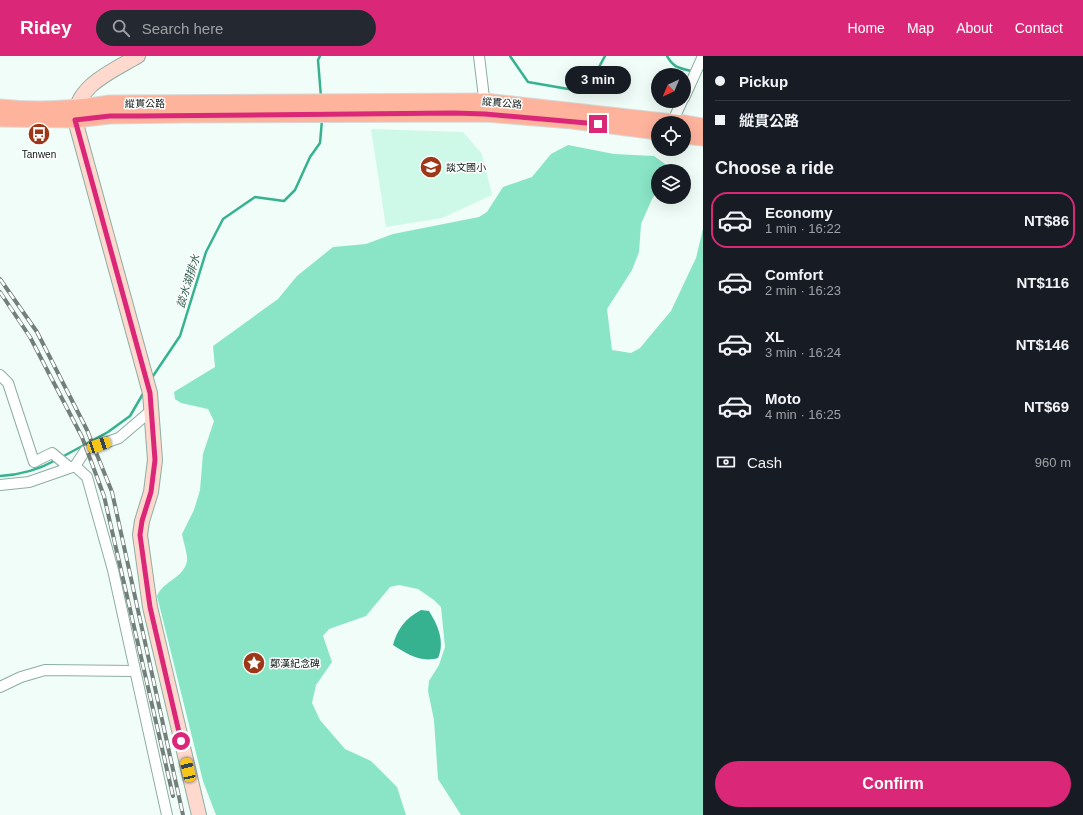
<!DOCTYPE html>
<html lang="en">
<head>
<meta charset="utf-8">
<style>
  :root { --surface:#171b24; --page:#242831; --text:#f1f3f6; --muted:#9ea1a6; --line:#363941; --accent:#db2777 }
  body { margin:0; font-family:Helvetica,"Noto Sans TC",sans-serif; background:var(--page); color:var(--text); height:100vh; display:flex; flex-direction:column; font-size:15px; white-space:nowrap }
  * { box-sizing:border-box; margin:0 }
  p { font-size:13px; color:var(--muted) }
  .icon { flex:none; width:22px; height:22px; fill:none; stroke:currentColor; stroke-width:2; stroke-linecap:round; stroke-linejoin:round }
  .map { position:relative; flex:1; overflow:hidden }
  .drawer { display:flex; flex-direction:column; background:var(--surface); width:380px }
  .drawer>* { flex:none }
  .banner { display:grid; align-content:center; height:88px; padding:0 12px; background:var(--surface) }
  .needle { width:26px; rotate:224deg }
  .buttons { position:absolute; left:651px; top:12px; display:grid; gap:8px }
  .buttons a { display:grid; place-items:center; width:40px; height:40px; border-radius:50%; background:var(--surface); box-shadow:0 4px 16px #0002; font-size:20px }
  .end { position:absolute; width:18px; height:18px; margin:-9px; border:5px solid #db2777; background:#fff; box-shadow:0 0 0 2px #fff }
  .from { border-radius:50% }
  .bubble { position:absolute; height:28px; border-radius:14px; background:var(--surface); box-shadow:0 4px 16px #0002; font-size:13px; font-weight:700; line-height:28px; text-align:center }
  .car { position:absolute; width:12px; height:24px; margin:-12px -6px; border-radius:5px; box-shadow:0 0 3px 1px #0007; background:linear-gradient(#f5c518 24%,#345 0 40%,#f5c518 0 76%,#345 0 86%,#f5c518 0) }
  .banner b { display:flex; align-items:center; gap:14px; height:38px; font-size:15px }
  .banner b+b { border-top:1px solid var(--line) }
  .banner i { width:10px; height:10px; background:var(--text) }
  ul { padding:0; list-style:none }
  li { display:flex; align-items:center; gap:12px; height:56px; margin:0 8px 6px; padding:0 4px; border:2px solid transparent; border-radius:16px }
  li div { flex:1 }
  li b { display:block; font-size:15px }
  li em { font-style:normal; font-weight:700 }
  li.selected { border-color:var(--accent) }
  li>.icon { width:36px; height:36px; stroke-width:1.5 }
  h2 { padding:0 12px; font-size:18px; line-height:48px }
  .pay { display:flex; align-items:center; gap:10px; height:44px; padding:0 12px; font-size:15px }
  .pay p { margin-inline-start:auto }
  .cta { display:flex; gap:8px; margin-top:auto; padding:8px 12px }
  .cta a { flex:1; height:46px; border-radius:24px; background:var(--accent); color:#fff; font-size:16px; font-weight:700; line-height:46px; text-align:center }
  header { display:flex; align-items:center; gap:24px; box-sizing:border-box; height:56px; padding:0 20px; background:var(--accent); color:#fff }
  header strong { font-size:19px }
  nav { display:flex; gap:22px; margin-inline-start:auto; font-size:14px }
  .search { width:280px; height:36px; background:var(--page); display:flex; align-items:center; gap:10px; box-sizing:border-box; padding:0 14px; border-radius:22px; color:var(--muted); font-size:15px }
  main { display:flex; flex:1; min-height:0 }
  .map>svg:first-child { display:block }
</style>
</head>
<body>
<header>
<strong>Ridey</strong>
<div class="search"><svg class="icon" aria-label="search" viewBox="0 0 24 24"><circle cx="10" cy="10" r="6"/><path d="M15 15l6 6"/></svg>Search here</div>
<nav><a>Home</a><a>Map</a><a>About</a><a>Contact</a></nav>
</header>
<main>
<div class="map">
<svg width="703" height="759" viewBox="0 0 703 759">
  <rect width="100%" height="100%" fill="#f0fdf8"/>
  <polygon fill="#cef9e9" points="371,73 463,76 482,98 492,139 442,162 386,171"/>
  <path fill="#89e5c6" d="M 568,89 L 614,98 L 654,100 L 668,110 L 668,115 L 658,115 L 658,134 L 652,143 L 641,168 L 639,196 L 632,214 L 607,253 L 612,294 L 631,297 L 640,292 L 671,255 L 696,202 L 703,173 L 703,759 L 461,759 L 438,723 L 434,664 L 428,635 L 429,625 L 439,609 L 445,591 L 441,551 L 434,544 L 418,533 L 399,529 L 390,531 L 366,560 L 329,573 L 323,580 L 332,606 L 316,629 L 312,647 L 320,664 L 345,693 L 371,705 L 397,731 L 406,759 L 216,759 L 203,725 L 157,540 C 163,525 184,522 187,505 C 188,498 183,485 182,478 L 194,454 L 200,434 L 203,398 L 214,365 L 208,353 L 181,347 L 175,343 L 174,336 L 215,311 L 213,290 L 278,243 L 297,220 L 333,191 L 366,188 L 393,178 L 479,161 L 487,156 L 503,131 L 532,121 L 551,98 Z"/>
  <path fill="#37b290" d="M 421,554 L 429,555 C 438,569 445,586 438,602 C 421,607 407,598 393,589 C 397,573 406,562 421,554 Z"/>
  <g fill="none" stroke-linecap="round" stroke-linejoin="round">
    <g stroke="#37b290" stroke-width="2.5">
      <polyline points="320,0 318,4 321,41"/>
      <polyline points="510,0 528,26 574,34 584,34 591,26 605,0"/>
      <path d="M 667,0 C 674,13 681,12 694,16"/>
      <polyline points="151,323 180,280 206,196 223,163 255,141 284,145 295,134 310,101 320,87 322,64"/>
      <polyline points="62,401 108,376 130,360 144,336"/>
      <path d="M 0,420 C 20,419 38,414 56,404"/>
    </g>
    <polyline stroke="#cedbd6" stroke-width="10" stroke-dasharray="10 5" stroke-linecap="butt" points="85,395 99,389"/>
    <g stroke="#8daea1" stroke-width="12">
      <g id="street">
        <polyline points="479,0 485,50"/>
        <polyline points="684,42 703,0"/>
        <polyline points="672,67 682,45"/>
        <polyline points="0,319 8,327 34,406 52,397 69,411"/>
        <polyline points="99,389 119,382 153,353"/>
        <polyline points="75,410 85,395"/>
        <polyline points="0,429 29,426 75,410 87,421 113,514 167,759"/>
        <polyline points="0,631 21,621 45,614 134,615"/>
      </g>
    </g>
    <g stroke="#8daea1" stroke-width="16">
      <path id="secondary" d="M 138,0 C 113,15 74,30 75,64 L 150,337 L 155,404 L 151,436 L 142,465 L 140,479 L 150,551 L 199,759"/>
    </g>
    <g stroke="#d8dad9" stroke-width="17">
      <g id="primary">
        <path d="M 0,51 C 37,55 73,53 110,47 L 485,45 L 682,67"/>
        <polyline points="0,63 75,64 110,60 182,59 485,58 572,65 658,76"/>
        <polyline points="684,67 703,70"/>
        <polyline points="684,80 703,82"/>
      </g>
    </g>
    <use href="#street" stroke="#fff" stroke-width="10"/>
    <use href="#secondary" stroke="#ffd9ce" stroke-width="14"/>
    <use href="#primary" stroke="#feb39d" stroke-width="15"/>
    <g stroke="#727f7a" stroke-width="4">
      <g id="rail">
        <polyline points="0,223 37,276 87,374 112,436 183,759"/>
        <polyline points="0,236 30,281 82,381 104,440 173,740"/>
      </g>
    </g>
    <use href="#rail" stroke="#fff" stroke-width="2.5" stroke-dasharray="8" stroke-linecap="butt"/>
  </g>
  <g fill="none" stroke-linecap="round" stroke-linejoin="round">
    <polyline stroke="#db2777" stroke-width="5" points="181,685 150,551 140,479 142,465 151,436 155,404 150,337 75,64 110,60 139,60 454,57 485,58 598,68"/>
  </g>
  <defs>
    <g id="bus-disc" transform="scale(1.15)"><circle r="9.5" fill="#9e3717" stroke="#fff"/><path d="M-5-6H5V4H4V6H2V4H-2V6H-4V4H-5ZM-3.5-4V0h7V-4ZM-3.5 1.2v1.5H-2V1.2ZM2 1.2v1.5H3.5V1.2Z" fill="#fff"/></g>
    <g id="school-disc" transform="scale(1.15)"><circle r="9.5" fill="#9e3717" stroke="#fff"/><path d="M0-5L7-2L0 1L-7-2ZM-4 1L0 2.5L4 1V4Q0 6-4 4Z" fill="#fff"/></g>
    <g id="sight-disc" transform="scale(1.15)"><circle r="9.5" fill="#9e3717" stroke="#fff"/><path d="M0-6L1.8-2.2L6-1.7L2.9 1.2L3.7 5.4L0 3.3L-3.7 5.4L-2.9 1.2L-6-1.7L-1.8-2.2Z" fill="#fff"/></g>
  </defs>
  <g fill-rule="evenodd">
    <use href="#bus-disc" x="39" y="78"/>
    <use href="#school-disc" x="431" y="111"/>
    <use href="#sight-disc" x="254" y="607"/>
  </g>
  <g text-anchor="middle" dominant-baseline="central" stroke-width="3" stroke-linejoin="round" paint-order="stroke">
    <g font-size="10" fill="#0c1814" stroke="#fff">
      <text x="145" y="47">縱貫公路</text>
      <text transform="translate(502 47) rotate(5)">縱貫公路</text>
    </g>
    <g font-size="10" fill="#0c1814" stroke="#fff" text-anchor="start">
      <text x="39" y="98" text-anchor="middle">Tanwen</text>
      <text x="446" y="111">談文國小</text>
      <text x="270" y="607">鄭漢紀念碑</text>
    </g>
    <g font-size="11" font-style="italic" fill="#275848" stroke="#fff">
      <text transform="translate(188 225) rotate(-73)">談水湖排水</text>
    </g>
  </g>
</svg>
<div class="buttons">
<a><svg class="needle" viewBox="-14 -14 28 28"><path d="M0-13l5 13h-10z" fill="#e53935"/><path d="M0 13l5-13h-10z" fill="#9ea1a6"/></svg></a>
<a><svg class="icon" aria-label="locate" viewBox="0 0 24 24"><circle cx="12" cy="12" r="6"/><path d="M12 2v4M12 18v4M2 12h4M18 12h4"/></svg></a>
<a><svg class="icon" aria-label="layers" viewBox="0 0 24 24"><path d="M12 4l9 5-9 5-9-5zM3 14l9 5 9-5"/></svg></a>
</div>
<i class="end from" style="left:181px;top:685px"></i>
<i class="end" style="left:598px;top:68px"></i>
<div class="bubble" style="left:565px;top:10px;width:66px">3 min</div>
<i class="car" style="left:99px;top:389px;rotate:71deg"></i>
<i class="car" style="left:188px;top:714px;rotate:347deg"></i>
</div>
<section class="drawer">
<div class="banner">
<b><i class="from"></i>Pickup</b>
<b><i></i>縱貫公路</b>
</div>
<h2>Choose a ride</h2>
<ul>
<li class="selected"><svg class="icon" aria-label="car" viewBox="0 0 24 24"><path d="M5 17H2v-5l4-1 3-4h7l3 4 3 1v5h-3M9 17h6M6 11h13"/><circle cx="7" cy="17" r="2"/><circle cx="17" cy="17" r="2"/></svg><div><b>Economy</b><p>1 min · 16:22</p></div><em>NT$86</em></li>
<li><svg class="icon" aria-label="car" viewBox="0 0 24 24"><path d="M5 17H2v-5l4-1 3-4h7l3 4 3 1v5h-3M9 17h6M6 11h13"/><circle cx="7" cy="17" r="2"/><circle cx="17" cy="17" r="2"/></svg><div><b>Comfort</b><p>2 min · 16:23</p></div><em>NT$116</em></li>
<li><svg class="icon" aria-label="car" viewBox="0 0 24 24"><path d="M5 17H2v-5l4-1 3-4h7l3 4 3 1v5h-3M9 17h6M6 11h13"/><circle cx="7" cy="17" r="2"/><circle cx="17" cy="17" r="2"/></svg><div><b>XL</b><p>3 min · 16:24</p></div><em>NT$146</em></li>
<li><svg class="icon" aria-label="car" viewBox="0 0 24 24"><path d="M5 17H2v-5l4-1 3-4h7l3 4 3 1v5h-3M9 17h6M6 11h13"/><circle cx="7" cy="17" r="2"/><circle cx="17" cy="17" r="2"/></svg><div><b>Moto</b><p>4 min · 16:25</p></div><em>NT$69</em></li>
</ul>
<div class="pay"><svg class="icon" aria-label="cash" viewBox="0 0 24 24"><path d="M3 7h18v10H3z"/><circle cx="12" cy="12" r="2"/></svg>Cash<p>960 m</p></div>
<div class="cta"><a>Confirm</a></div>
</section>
</main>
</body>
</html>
